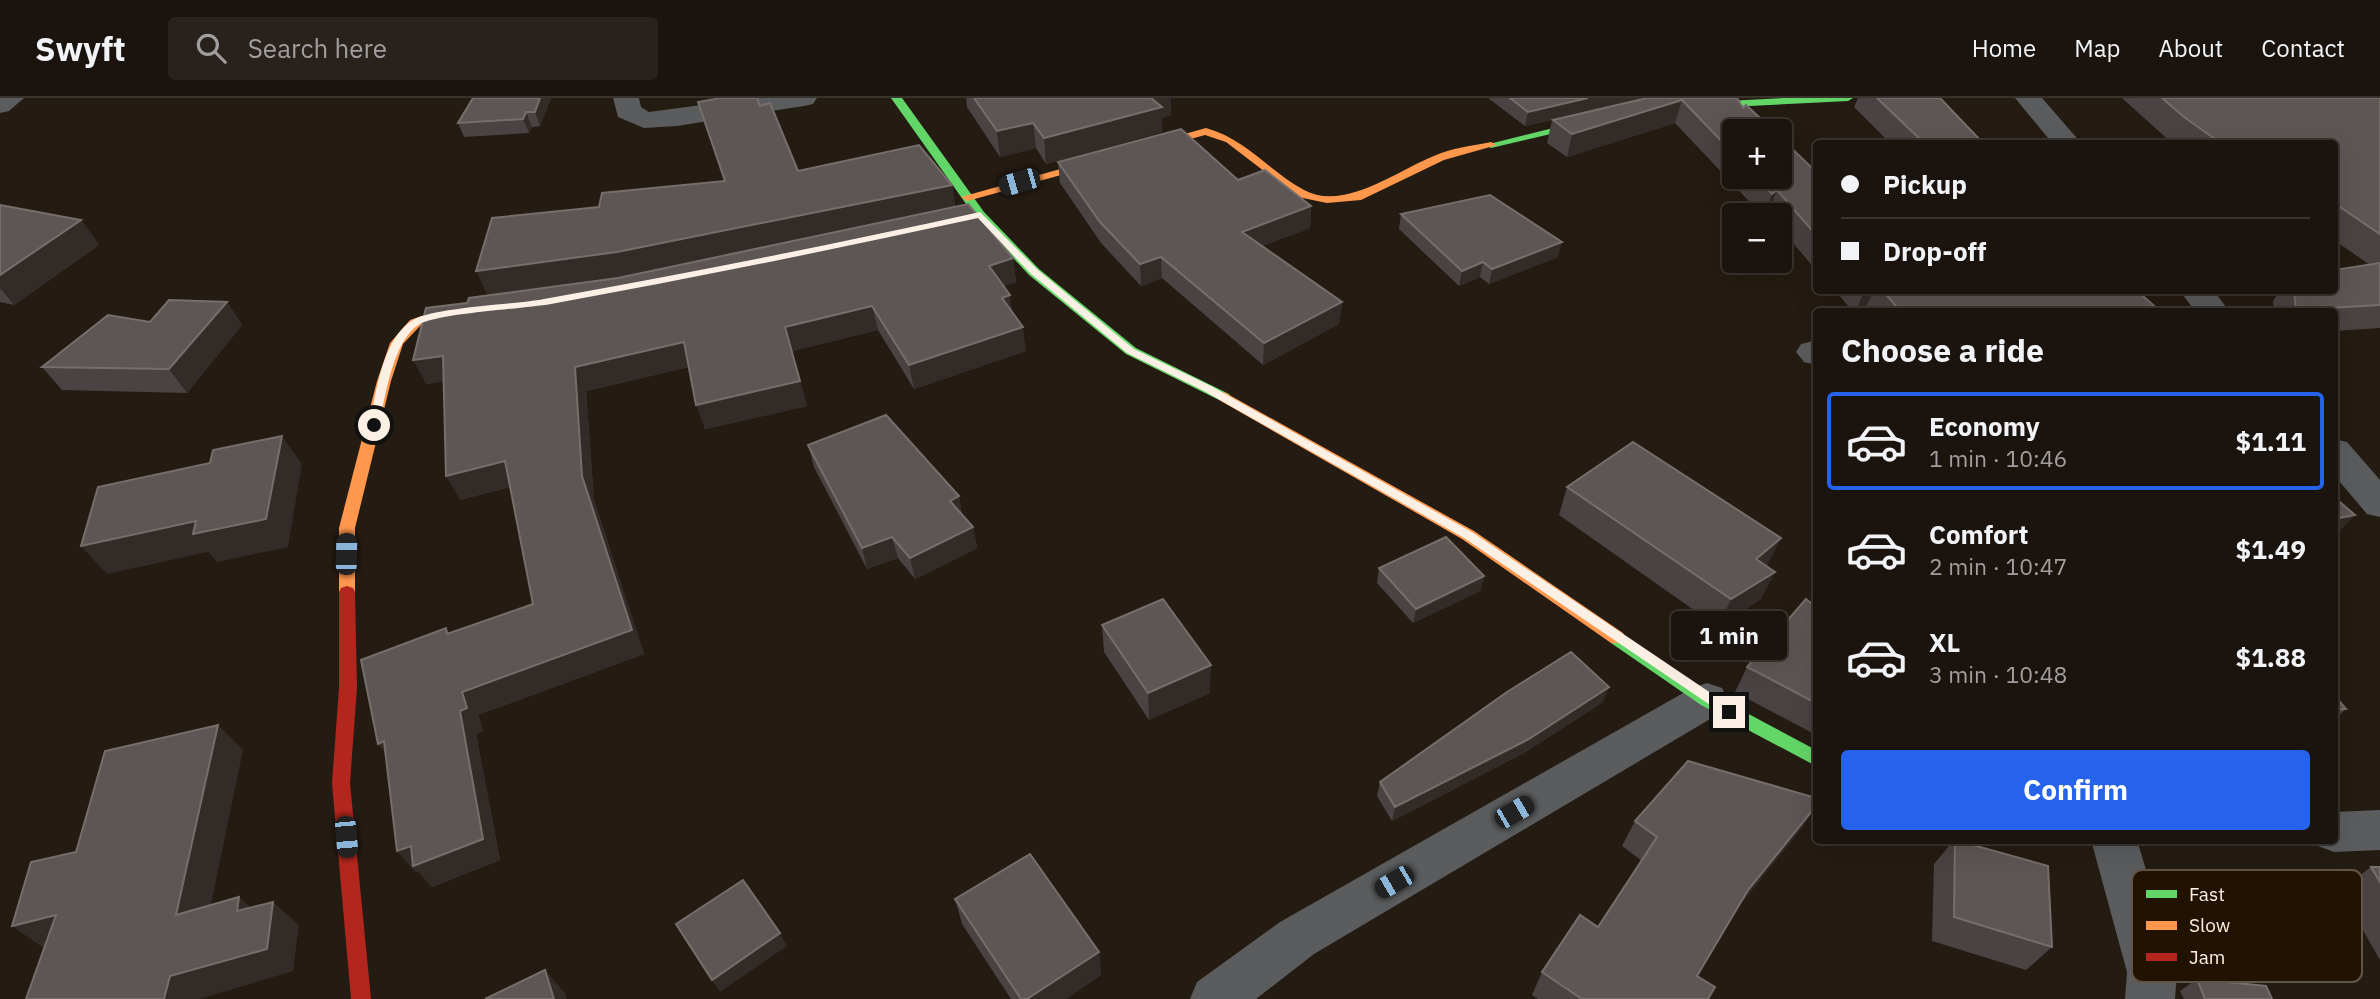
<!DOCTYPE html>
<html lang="en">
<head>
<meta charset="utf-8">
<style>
  :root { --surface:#1b140e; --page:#28211c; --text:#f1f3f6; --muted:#a09e9e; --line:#39332e; --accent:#2563eb }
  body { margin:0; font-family:"IBM Plex Sans",sans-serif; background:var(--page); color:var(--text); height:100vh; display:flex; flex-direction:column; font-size:26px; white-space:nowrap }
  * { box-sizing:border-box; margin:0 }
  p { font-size:23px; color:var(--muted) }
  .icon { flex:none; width:38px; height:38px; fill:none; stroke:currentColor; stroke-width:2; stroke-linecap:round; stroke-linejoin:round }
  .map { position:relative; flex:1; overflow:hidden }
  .drawer { position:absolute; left:1813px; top:210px; width:525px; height:536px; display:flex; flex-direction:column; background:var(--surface); border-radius:7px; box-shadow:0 7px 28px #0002,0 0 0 2px var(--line) }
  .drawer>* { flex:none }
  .guide { position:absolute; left:1813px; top:42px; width:525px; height:154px; border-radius:7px; box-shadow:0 7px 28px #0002,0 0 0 2px var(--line); display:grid; align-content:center; height:154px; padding:0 28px; background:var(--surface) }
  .buttons { position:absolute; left:1722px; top:21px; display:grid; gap:14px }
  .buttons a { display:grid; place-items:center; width:70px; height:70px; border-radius:7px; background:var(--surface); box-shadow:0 7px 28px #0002,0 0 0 2px var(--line); font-size:35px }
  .end { position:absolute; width:32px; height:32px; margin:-16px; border:9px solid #fcf0e5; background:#111; box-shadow:0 0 0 4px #111 }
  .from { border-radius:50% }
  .bubble { position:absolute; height:49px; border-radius:7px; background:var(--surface); box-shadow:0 7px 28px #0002,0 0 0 2px var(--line); font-size:23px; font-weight:700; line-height:49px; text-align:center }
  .car { position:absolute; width:21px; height:42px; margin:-21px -10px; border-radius:9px; box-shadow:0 0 5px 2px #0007; background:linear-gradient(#222 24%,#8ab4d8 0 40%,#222 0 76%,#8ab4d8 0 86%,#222 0) }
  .guide b { display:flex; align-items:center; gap:24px; height:66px; font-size:26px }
  .guide b+b { border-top:2px solid var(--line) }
  .guide i { width:18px; height:18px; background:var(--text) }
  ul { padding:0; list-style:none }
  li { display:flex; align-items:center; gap:21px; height:98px; margin:0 14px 10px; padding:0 14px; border:4px solid transparent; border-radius:7px }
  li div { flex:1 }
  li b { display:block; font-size:26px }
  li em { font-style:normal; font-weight:700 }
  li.active { border-color:var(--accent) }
  li>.icon { width:63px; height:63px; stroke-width:1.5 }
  h2 { padding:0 28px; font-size:32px; line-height:84px }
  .cta { display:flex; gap:14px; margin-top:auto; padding:14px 28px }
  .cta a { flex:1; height:80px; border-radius:7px; background:var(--accent); color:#fff; font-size:28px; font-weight:700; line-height:80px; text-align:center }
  header { display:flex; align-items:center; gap:42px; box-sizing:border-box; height:98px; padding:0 35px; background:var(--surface); border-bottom:2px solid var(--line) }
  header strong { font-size:33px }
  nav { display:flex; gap:38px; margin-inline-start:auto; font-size:24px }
  .search { width:490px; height:63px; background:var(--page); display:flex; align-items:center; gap:18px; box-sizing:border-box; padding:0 24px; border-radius:7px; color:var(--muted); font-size:26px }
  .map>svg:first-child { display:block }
</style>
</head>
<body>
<header>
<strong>Swyft</strong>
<div class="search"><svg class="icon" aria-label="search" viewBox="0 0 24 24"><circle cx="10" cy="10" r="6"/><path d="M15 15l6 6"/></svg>Search here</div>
<nav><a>Home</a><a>Map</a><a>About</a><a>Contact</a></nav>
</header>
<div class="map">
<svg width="2380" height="901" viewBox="0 0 2380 901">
  <rect width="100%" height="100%" fill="#241b12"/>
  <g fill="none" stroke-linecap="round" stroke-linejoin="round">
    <g fill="#5a5c5d" fill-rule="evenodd">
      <polygon points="0,0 24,0 9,13 0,15"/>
      <polygon points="613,0 639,0 641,9 649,14 753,0 817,0 813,6 804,8 677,28 644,30 618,19"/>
      <polygon points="2015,0 2042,0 2082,46 2053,46"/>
      <polygon points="2179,192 2213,192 2230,214 2196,214"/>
      <polygon points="1813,243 1816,244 1816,267 1804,264 1796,254 1801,246"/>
      <polygon points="2334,341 2347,344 2380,382 2380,419 2367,416 2334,377"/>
      <polygon points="1707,585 1722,590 1728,602 1722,614 1314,856 1256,901 1190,901 1197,884 1280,824 1692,590"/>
      <polygon points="2380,712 2380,752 2334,754 2318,748 2315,742 2334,742 2334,714"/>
      <polygon points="2091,742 2137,742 2177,874 2175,901 2125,901 2127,874"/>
    </g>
    <g fill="#63d668" fill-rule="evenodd">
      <polygon points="891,0 902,0 984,114 1039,171 1136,250 1229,296 1231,299 1229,302 1219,302 1126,256 1029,177 976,120"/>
      <polygon points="1783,0 1853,0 1848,3 1689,11 1684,8 1689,5"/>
      <polygon points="1602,18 1608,21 1606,23 1491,50 1485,47"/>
      <polygon points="1617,533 1713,597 1816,652 1816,668 1701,607 1611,545 1609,540 1611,535"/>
    </g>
    <g fill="#ff974d" fill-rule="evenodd">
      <path d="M 1206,30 C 1246,41 1269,73 1304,92 C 1344,114 1398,72 1434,58 C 1451,50 1472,48 1491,44 L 1497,47 L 1444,62 L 1361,102 L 1327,105 L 1298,99 L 1226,44 L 1205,37 L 971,102 L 967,103 L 961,99 Z"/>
      <polygon points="473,210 480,214 478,217 435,222 420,228 403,246 391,283 355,430 355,494 353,498 341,498 339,494 339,430 377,283 390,245 410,222 433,214"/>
      <polygon points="1224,294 1474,433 1623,535 1625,540 1623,545 1611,545 1462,441 1219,302 1217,299"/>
    </g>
    <polygon fill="#b3261e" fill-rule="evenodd" points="347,488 353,490 355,494 357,590 350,685 371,901 351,901 332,685 339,590 339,494 341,490"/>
  </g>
  <g fill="#4a4343">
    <polygon points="551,0 540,28 532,29 529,35 464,39 458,25"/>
    <polygon points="966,0 1171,0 1171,17 1162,20 1162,34 1046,66 1036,50 1000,59 967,9"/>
    <polygon points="1488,0 1737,0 1734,33 1734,79 1780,79 1816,74 1816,172 1780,130 1780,117 1769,117 1768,116 1766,117 1762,117 1675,25 1567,59 1547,45 1552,22 1525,28"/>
    <polygon points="1858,0 1940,0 1984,46 1891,46 1854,9"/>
    <polygon points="2122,0 2380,0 2380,230 2334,233 2334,214 2274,214 2273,203 2281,192 2334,192 2370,167 2334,142 2334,46 2173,46"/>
    <polygon points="698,4 760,8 798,73 952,87 955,109 1013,160 1016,184 1004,188 1026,253 914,291 878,232 792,253 807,308 705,331 689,269 586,293 594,402 644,556 478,617 483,633 476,636 500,762 432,789 418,773 416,774 397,753 446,530 449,535 533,506 510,389 460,402 444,283 426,286 467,205 488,197 599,109 724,83"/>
    <polygon points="1058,64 1238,82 1311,108 1310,130 1262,148 1342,204 1339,226 1263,267 1162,180 1141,188 1101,145 1060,85"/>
    <polygon points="0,107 81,122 99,147 14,207 0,204"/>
    <polygon points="1401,116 1558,159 1489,186 1480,179 1459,188 1399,131"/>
    <polygon points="1835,192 2137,192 2161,214 1868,214 1865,211 1857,214 1853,214"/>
    <polygon points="227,204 242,227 187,295 62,292 42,269 150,224"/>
    <polygon points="808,347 959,398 962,417 973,429 977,450 915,481 898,460 867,471 814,369"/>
    <polygon points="1567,389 1767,468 1761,501 1718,529 1559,417"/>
    <polygon points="1379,470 1484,478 1480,493 1413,525 1377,485"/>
    <polygon points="1816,509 1816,637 1735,594 1747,569"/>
    <polygon points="1102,527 1210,595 1149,622 1104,554"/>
    <polygon points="2334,597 2346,611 2334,622"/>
    <polygon points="1603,604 1524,655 1392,723 1377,698 1380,684"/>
    <polygon points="1635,723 1804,727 1738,809 1697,878 1708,901 1538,901 1532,897 1542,874 1598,829 1642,763 1622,748"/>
    <polygon points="1954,742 1958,742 2052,849 2026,872 1932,843 1934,766"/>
    <polygon points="2371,769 2380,769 2380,862 2340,792"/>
    <polygon points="955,801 1099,854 1101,877 1066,901 1011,901 962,826"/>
    <polygon points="2197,881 2272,901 2184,901 2180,893"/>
  </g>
  <g fill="#332b28">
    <polygon points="540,0 551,0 540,28 535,14"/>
    <polygon points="1149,0 1171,0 1171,17 1162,20 1162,34 1046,66 1044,40"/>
    <polygon points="1588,0 1646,0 1525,28 1528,14"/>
    <polygon points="1682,2 1675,25 1567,59 1572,36"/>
    <polygon points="526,14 532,29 529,35 523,21"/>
    <polygon points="1033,25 1036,50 1000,59 997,33"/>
    <polygon points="952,87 955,111 627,178 488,198 476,173"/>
    <polygon points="1777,92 1768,116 1764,117 1772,96"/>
    <polygon points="1311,108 1310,130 1242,155 1242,134"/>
    <polygon points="81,122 99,147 14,207 0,190 0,177"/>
    <polygon points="1562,144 1558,159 1489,186 1492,171"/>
    <polygon points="1161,159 1162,180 1141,188 1140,166"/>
    <polygon points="1013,160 1016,184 992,192 989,168"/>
    <polygon points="1483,164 1480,179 1459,188 1462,173"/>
    <polygon points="1865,192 1874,192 1865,211 1855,214"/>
    <polygon points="1010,197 1013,221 1002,200"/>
    <polygon points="227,204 242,227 187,295 169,271"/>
    <polygon points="1342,204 1339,226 1263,267 1264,245"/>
    <polygon points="872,208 878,232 792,253 807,308 705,331 696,307 785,229"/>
    <polygon points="1023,229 1026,253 914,291 909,267"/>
    <polygon points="684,244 693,268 586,293 594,402 644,556 478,617 483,633 476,636 500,762 432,789 418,773 416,774 397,753 460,613 462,594 632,532 582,378 575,269"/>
    <polygon points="443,258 456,282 426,286 413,262"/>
    <polygon points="282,338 302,366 288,449 217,464 208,454 107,476 81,448 196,423"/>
    <polygon points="505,363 518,387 460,402 446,378"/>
    <polygon points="959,398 963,420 950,403"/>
    <polygon points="2355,417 2334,439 2334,421"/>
    <polygon points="973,429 977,450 915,481 910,460"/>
    <polygon points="892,439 898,460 867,471 862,450"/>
    <polygon points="1781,440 1767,468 1743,489 1756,461"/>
    <polygon points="1775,474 1761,501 1718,529 1731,501"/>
    <polygon points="1484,478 1480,493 1413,525 1416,511"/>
    <polygon points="1211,567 1210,595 1149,622 1148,595"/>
    <polygon points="1609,589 1603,604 1524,655 1392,723 1395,709"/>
    <polygon points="218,627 243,652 204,840 176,817"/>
    <polygon points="384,643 396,668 378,646"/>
    <polygon points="1816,708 1804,727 1732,817 1748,792"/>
    <polygon points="239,799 265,822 237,813"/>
    <polygon points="273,804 299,827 293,873 200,901 164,901 170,878"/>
    <polygon points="56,817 45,851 12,828"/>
    <polygon points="780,835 787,848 720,894 712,882"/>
    <polygon points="1099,854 1101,877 1066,901 1027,901"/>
    <polygon points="545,872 565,895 567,901 554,901"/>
  </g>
  <g fill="#5d5655" stroke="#766e6b" stroke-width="2">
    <polygon points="473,0 540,0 535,14 526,14 523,21 458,25"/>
    <polygon points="721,0 757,0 760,8 770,5 798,73 919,47 952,87 617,154 476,173 492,120 599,109 602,95 725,83 698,4"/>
    <polygon points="974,0 1151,0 1162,9 1044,40 1033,25 997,33"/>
    <polygon points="1510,0 1588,0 1528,14"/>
    <polygon points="1647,0 1737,0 1743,10 1746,7 1774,33 1734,33 1734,56 1682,2 1572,36 1553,22"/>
    <polygon points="1877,0 1940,0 1984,46 1925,46"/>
    <polygon points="2162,0 2380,0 2380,136 2334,105 2334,46 2222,46 2184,19"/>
    <polygon points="1181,31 1238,82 1265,72 1311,108 1242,134 1342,204 1264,245 1161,159 1140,166 1100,124 1058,64"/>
    <polygon points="1780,39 1816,74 1816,137 1777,92 1772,96 1756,79 1780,79"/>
    <polygon points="1490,97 1562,144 1492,171 1483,164 1462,173 1401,116"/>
    <polygon points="968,106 1013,160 989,168 1010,197 1002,200 1023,229 909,267 872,208 785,229 800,283 696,307 684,244 575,269 582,378 632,532 462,594 467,610 460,613 483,741 413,768 411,748 397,753 384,643 378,646 361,562 446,530 447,536 533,506 505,363 446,378 443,258 413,262 426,210 467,205 469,200 618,180"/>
    <polygon points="0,107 81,122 0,177"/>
    <polygon points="2380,165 2380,207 2296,212 2294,192 2334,192 2334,172"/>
    <polygon points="1882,192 2136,192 2161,214 1901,214"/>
    <polygon points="169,202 227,204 169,271 42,269 108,217 150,224"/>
    <polygon points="886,317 959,398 950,403 973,429 910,460 892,439 862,450 808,347"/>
    <polygon points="282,338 266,421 193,436 196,423 81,448 98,389 210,365 213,352"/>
    <polygon points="1633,344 1781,440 1756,461 1775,474 1731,501 1567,389"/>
    <polygon points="2334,399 2355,417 2334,421"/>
    <polygon points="1446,439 1484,478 1416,511 1379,470"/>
    <polygon points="1163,501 1211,567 1148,595 1102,527"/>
    <polygon points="1806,501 1816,509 1816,605 1747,569"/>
    <polygon points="1571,554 1609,589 1529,641 1395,709 1380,684 1507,594"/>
    <polygon points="2334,597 2346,611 2334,612"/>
    <polygon points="218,627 176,817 239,799 237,813 273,804 267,851 170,878 164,901 26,901 56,817 12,828 31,764 76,754 105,653"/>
    <polygon points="1688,663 1816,700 1816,708 1748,792 1697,878 1715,889 1708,901 1582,901 1542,874 1580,817 1598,829 1657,739 1635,723"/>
    <polygon points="1955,742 2048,768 2052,849 1954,819"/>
    <polygon points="1030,756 1099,854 1027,901 1021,901 955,801"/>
    <polygon points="2371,769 2380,769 2380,784"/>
    <polygon points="743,782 780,835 712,882 676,826"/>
    <polygon points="545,872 554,901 485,901"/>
    <polygon points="2197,881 2266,888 2272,901 2205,901"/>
  </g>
  <path fill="#fcf0e5" d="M 980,114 L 1038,172 L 1134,251 L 1211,288 L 1472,434 L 1733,610 L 1733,617 L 1725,617 L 1464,440 L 1204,293 L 1127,255 L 1031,176 L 978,120 C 836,151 694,180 551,206 C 522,211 441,215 420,226 C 393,241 385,300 379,327 L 374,331 L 369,327 C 376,296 382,240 413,222 C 436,209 513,207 544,201 C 690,175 835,146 980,114 Z"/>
  <rect x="2132" y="772" width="230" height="112" rx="10" fill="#221202" stroke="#635546" stroke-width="2"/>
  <rect x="2146" y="792" width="31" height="8" fill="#63d668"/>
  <rect x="2146" y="823" width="31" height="9" fill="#ff974d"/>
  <rect x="2146" y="855" width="31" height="8" fill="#b3261e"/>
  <g font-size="19" fill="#fcf0e5">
    <text x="2189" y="803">Fast</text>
    <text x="2189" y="834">Slow</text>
    <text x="2189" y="866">Jam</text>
  </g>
</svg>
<div class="buttons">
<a>+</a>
<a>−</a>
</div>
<i class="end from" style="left:374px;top:327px"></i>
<i class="end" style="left:1729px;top:614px"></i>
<div class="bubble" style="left:1671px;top:513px;width:116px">1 min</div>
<i class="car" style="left:1019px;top:84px;rotate:254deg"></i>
<i class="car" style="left:346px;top:456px;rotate:1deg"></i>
<i class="car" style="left:1514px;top:714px;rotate:60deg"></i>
<i class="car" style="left:346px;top:739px;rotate:175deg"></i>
<i class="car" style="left:1394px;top:784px;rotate:240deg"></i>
<div class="guide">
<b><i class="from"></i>Pickup</b>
<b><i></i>Drop-off</b>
</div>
<section class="drawer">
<h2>Choose a ride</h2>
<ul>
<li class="active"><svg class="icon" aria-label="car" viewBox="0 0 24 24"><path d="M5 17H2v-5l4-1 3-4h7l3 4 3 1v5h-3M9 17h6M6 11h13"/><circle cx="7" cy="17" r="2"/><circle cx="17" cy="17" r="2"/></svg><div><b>Economy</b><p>1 min · 10:46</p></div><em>$1.11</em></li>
<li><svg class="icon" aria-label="car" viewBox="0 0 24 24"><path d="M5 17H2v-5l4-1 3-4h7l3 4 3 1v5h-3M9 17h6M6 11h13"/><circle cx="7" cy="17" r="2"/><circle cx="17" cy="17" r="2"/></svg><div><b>Comfort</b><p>2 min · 10:47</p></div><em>$1.49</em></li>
<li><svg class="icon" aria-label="car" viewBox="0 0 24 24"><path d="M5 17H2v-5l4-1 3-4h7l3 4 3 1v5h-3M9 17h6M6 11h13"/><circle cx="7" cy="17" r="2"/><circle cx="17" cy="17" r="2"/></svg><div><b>XL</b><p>3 min · 10:48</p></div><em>$1.88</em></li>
</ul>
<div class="cta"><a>Confirm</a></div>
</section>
</div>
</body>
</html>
